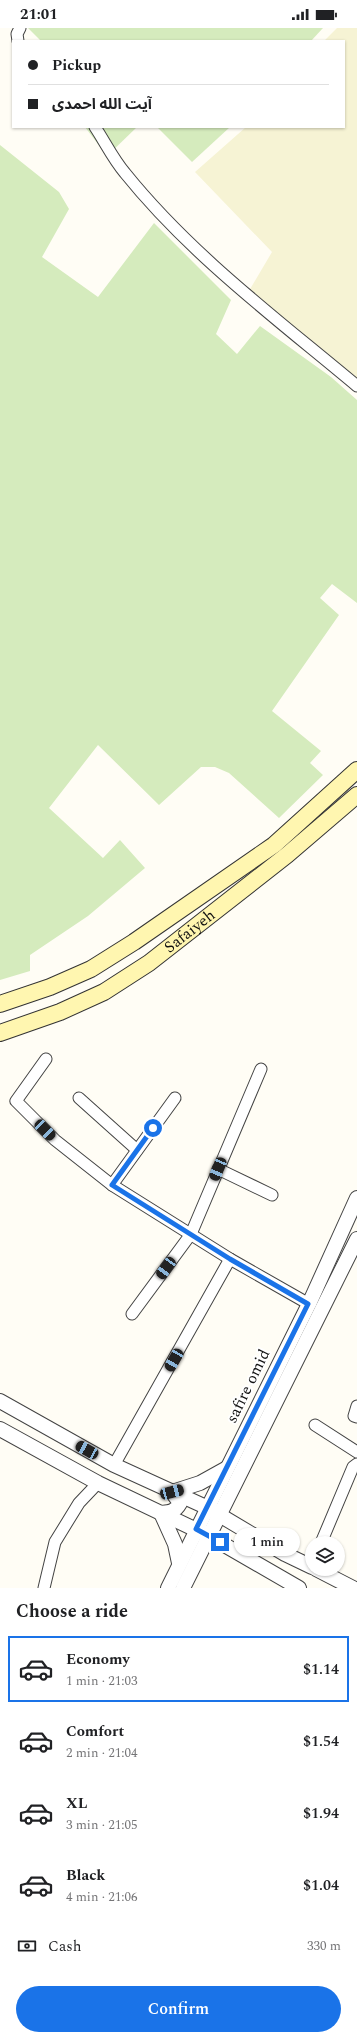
<!DOCTYPE html>
<html lang="en">
<head>
<meta charset="utf-8">
<style>
  :root { --surface:#fff; --page:#f2f2f2; --text:#202124; --muted:#757577; --line:#e0e0e0; --accent:#1a73e8 }
  body { margin:0; font-family:Spectral,"Noto Sans Arabic",serif; background:var(--page); color:var(--text); height:100vh; display:flex; flex-direction:column; font-size:15px; white-space:nowrap }
  * { box-sizing:border-box; margin:0 }
  p { font-size:13px; color:var(--muted) }
  .icon { flex:none; width:22px; height:22px; fill:none; stroke:currentColor; stroke-width:2; stroke-linecap:round; stroke-linejoin:round }
  .map { position:relative; height:1560px; overflow:hidden }
  .side { display:flex; flex-direction:column; background:var(--surface); flex:1 }
  .side>* { flex:none }
  .hud { position:absolute; left:12px; top:12px; width:333px; height:88px; border-radius:0px; box-shadow:0 1px 3px #0004; display:grid; align-content:center; height:88px; padding:0 16px; background:var(--surface) }
  .fabs { position:absolute; left:305px; top:1508px; display:grid; gap:8px }
  .fabs a { display:grid; place-items:center; width:40px; height:40px; border-radius:50%; background:var(--surface); box-shadow:0 1px 3px #0004; font-size:20px }
  .end { position:absolute; width:18px; height:18px; margin:-9px; border:5px solid #1a73e8; background:#fff; box-shadow:0 0 0 2px #fff }
  .from { border-radius:50% }
  .bubble { position:absolute; height:28px; border-radius:14px; background:var(--surface); box-shadow:0 1px 3px #0004; font-size:13px; font-weight:600; line-height:28px; text-align:center }
  .car { position:absolute; width:12px; height:24px; margin:-12px -6px; border-radius:5px; box-shadow:0 0 3px 1px #0007; background:linear-gradient(#222 24%,#8ab4d8 0 40%,#222 0 76%,#8ab4d8 0 86%,#222 0) }
  .hud b { display:flex; align-items:center; gap:14px; height:38px; font-size:15px }
  .hud b+b { border-top:1px solid var(--line) }
  .hud i { width:10px; height:10px; background:var(--text) }
  ul { padding:0; list-style:none }
  li { display:flex; align-items:center; gap:12px; height:66px; margin:0 8px 6px; padding:0 8px; border:2px solid transparent; border-radius:0px }
  li div { flex:1 }
  li b { display:block; font-size:15px }
  li em { font-style:normal; font-weight:600 }
  li.on { border-color:var(--accent) }
  li>.icon { width:36px; height:36px; stroke-width:1.5 }
  h2 { padding:0 16px; font-size:18px; line-height:48px }
  .pay { display:flex; align-items:center; gap:10px; height:44px; padding:0 16px; font-size:15px }
  .pay p { margin-inline-start:auto }
  .action { display:flex; gap:8px; margin-top:auto; padding:8px 16px }
  .action a { flex:1; height:46px; border-radius:24px; background:var(--accent); color:#fff; font-size:16px; font-weight:600; line-height:46px; text-align:center }
  .status { display:flex; justify-content:space-between; align-items:center; height:28px; padding:0 20px; background:var(--surface); direction:ltr }
  .status svg { height:11px; fill:currentColor }
  .map>svg:first-child { display:block }
</style>
</head>
<body>
<div class="status"><b>21:01</b><svg viewBox="0 0 49 12"><path d="M0 12V9h3v3zM5 12V6h3v6zM10 12V3h3v9zM15 12V0h3v12zM26 1h20v11H26zM47 4h2v5h-2z"/></svg></div>
<div class="map">
<svg width="357" height="1560" viewBox="0 0 357 1560">
  <rect width="100%" height="100%" fill="#fffdf5"/>
  <polygon fill="#f6f3d4" points="337,0 357,0 357,353 246,268 272,224 195,144 246,99 344,99 344,13 324,13"/>
  <g fill="#d5ebbd">
    <polygon points="28,0 323,0 311,13 41,13"/>
    <polygon points="85,99 137,99 107,128"/>
    <polygon points="157,99 230,99 192,134"/>
    <polygon points="0,117 59,164 69,181 42,229 98,269 154,195 231,272 216,306 237,326 260,298 331,349 357,372 357,575 332,556 320,570 339,587 272,683 321,723 310,735 323,747 279,790 229,745 215,739 201,739 159,777 98,717 49,780 103,830 120,812 145,840 88,888 30,927 30,943 0,952"/>
  </g>
  <g fill="none" stroke-linecap="round" stroke-linejoin="round">
    <g stroke="#444" stroke-width="13">
      <g id="minor">
        <polyline points="18,13 17,6 20,0"/>
        <path d="M 95,99 C 105,114 113,131 125,145 C 191,227 277,291 357,358"/>
        <polyline points="46,1031 16,1073 55,1112 112,1157 230,1231 309,1276"/>
        <polyline points="79,1070 137,1122"/>
        <polyline points="218,1141 272,1167"/>
        <polyline points="112,1157 175,1070"/>
        <polyline points="132,1286 191,1206 261,1041"/>
        <polyline points="357,1378 354,1388 357,1389"/>
        <polyline points="315,1397 357,1424"/>
        <polyline points="114,1437 230,1231"/>
        <polyline points="321,1515 353,1439 357,1436"/>
        <polyline points="44,1560 55,1514 79,1475 98,1455"/>
      </g>
    </g>
    <g stroke="#444" stroke-width="16">
      <g id="tertiary">
        <polyline points="0,1373 114,1437 206,1479 285,1526 312,1539"/>
        <polyline points="0,1401 98,1455 209,1508 299,1560"/>
        <path d="M 179,1535 L 175,1516 L 161,1485 C 170,1484 175,1484 180,1475 L 172,1464 L 200,1455 L 227,1440"/>
        <polyline points="316,1541 353,1560"/>
        <polyline points="168,1560 309,1276 357,1170"/>
        <polyline points="183,1560 357,1211"/>
      </g>
    </g>
    <g stroke="#333" stroke-width="18">
      <g id="secondary">
        <polyline points="0,976 50,959 91,941 134,914 274,817 357,742"/>
        <path id="s1" d="M 0,1005 L 60,984 L 104,964 L 149,935 L 287,827 L 357,767"/>
      </g>
    </g>
    <use href="#minor" stroke="#fff" stroke-width="11"/>
    <use href="#tertiary" stroke="#fff" stroke-width="14"/>
    <use href="#secondary" stroke="#fff6b0" stroke-width="16"/>
  </g>
  <g fill="none" stroke-linecap="round" stroke-linejoin="round">
    <polyline stroke="#1a73e8" stroke-width="5" points="153,1100 112,1157 230,1231 308,1276 196,1501 220,1514"/>
  </g>
  <g text-anchor="middle" dominant-baseline="central" stroke-width="4" stroke-linejoin="round" paint-order="stroke">
    <g font-size="16" fill="#111" stroke="#fff">
      <text stroke="none"><textPath href="#s1" startOffset="217">Safaiyeh</textPath></text>
      <text transform="translate(248 1358) rotate(-64)">safire omid</text>
    </g>
  </g>
</svg>
<div class="fabs">
<a><svg class="icon" aria-label="layers" viewBox="0 0 24 24"><path d="M12 4l9 5-9 5-9-5zM3 14l9 5 9-5"/></svg></a>
</div>
<i class="end from" style="left:153px;top:1100px"></i>
<i class="end" style="left:220px;top:1514px"></i>
<div class="bubble" style="left:234px;top:1500px;width:66px">1 min</div>
<i class="car" style="left:45px;top:1102px;rotate:135deg"></i>
<i class="car" style="left:218px;top:1141px;rotate:203deg"></i>
<i class="car" style="left:166px;top:1240px;rotate:216deg"></i>
<i class="car" style="left:174px;top:1332px;rotate:210deg"></i>
<i class="car" style="left:87px;top:1422px;rotate:299deg"></i>
<i class="car" style="left:172px;top:1464px;rotate:75deg"></i>
<div class="hud">
<b><i class="from"></i>Pickup</b>
<b><i></i>آیت الله احمدی</b>
</div>
</div>
<section class="side">
<h2>Choose a ride</h2>
<ul>
<li class="on"><svg class="icon" aria-label="car" viewBox="0 0 24 24"><path d="M5 17H2v-5l4-1 3-4h7l3 4 3 1v5h-3M9 17h6M6 11h13"/><circle cx="7" cy="17" r="2"/><circle cx="17" cy="17" r="2"/></svg><div><b>Economy</b><p>1 min · 21:03</p></div><em>$1.14</em></li>
<li><svg class="icon" aria-label="car" viewBox="0 0 24 24"><path d="M5 17H2v-5l4-1 3-4h7l3 4 3 1v5h-3M9 17h6M6 11h13"/><circle cx="7" cy="17" r="2"/><circle cx="17" cy="17" r="2"/></svg><div><b>Comfort</b><p>2 min · 21:04</p></div><em>$1.54</em></li>
<li><svg class="icon" aria-label="car" viewBox="0 0 24 24"><path d="M5 17H2v-5l4-1 3-4h7l3 4 3 1v5h-3M9 17h6M6 11h13"/><circle cx="7" cy="17" r="2"/><circle cx="17" cy="17" r="2"/></svg><div><b>XL</b><p>3 min · 21:05</p></div><em>$1.94</em></li>
<li><svg class="icon" aria-label="car" viewBox="0 0 24 24"><path d="M5 17H2v-5l4-1 3-4h7l3 4 3 1v5h-3M9 17h6M6 11h13"/><circle cx="7" cy="17" r="2"/><circle cx="17" cy="17" r="2"/></svg><div><b>Black</b><p>4 min · 21:06</p></div><em>$1.04</em></li>
</ul>
<div class="pay"><svg class="icon" aria-label="cash" viewBox="0 0 24 24"><path d="M3 7h18v10H3z"/><circle cx="12" cy="12" r="2"/></svg>Cash<p>330 m</p></div>
<div class="action"><a>Confirm</a></div>
</section>
</body>
</html>
